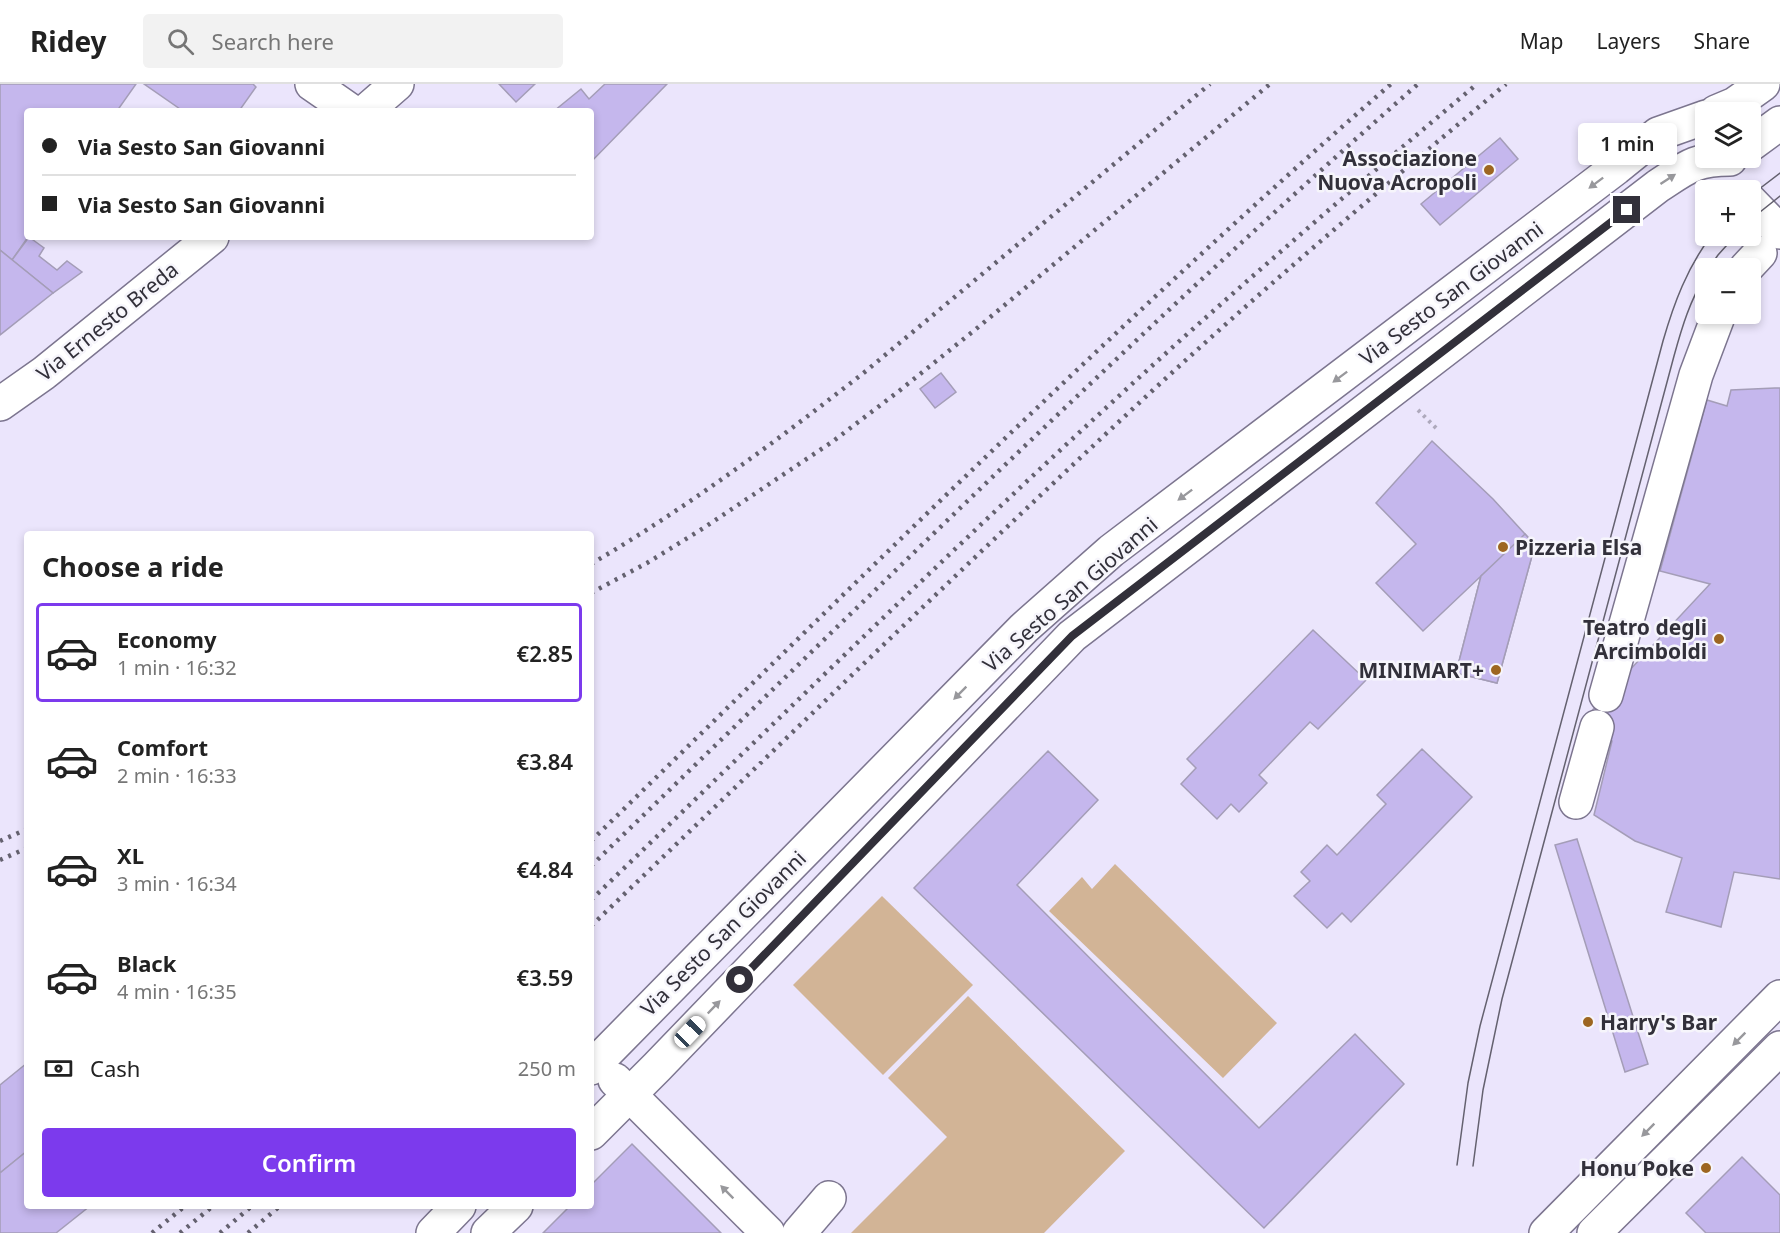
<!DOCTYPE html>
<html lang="en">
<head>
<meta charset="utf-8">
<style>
  :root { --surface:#fff; --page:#f2f2f2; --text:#222; --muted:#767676; --line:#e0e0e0; --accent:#7c3aed }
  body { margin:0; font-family:"Noto Sans",sans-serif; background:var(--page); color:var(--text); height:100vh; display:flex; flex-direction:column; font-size:22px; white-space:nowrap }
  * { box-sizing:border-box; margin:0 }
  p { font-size:20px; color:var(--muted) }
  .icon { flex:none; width:33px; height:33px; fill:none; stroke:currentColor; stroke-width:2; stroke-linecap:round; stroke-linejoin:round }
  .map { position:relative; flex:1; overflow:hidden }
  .sheet { position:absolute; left:24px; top:447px; width:570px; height:678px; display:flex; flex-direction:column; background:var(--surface); border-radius:6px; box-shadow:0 3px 9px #0003 }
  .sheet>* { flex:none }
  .hud { position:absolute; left:24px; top:24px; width:570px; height:132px; border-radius:6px; box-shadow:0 3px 9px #0003; display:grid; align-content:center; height:132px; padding:0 18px; background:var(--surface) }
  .fabs { position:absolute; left:1695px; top:18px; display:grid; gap:12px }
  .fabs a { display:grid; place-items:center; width:66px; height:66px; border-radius:6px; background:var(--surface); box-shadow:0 3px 9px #0003; font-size:30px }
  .end { position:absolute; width:27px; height:27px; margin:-14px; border:8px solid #32303a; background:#fff; box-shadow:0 0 0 3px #fff }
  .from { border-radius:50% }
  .bubble { position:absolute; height:42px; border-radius:6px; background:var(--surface); box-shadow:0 3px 9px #0003; font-size:20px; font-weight:600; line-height:42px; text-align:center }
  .car { position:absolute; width:18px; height:36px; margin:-18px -9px; border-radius:8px; box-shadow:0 0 4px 2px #0007; background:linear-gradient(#fff 24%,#345 0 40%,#fff 0 76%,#345 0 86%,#fff 0) }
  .hud b { display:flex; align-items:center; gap:21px; height:57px; font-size:22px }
  .hud b+b { border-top:2px solid var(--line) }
  .hud i { width:15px; height:15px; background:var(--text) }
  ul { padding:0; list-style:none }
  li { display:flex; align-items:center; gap:18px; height:99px; margin:0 12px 9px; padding:0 6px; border:3px solid transparent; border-radius:6px }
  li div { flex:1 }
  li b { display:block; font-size:22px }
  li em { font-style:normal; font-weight:600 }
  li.current { border-color:var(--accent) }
  li>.icon { width:54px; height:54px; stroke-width:1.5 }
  h2 { padding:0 18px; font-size:27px; line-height:72px }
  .pay { display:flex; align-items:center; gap:15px; height:66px; padding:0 18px; font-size:22px }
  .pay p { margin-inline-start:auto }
  .cta { display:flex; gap:12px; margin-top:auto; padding:12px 18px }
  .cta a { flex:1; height:69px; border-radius:6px; background:var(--accent); color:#fff; font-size:24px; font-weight:600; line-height:69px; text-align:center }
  header { display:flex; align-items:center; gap:36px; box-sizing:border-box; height:84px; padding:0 30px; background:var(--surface); border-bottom:2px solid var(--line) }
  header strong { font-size:28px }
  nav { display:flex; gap:33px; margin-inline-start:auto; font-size:21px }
  .search { width:420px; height:54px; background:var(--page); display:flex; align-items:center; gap:15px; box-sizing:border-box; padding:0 21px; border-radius:6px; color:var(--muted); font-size:22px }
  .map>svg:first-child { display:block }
</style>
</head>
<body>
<header>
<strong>Ridey</strong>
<div class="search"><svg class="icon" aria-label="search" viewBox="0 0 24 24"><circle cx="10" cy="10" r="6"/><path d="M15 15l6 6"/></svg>Search here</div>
<nav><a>Map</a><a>Layers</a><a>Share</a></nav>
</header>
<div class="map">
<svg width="1780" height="1149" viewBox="0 0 1780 1149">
  <rect width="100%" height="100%" fill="#ebe5fc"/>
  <g fill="#d2b496">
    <polygon points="1115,780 1277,939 1223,994 1049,827 1082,793 1092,805"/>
    <polygon points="882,812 973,901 883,991 793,901"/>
    <polygon points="968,912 1125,1067 1044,1149 851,1149 947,1053 888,994"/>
  </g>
  <g fill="#c5b7ed" stroke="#a49db7" stroke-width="1.5">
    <polygon points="0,0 136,0 117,27 27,27 27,153 28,153 12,176 0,166"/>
    <polygon points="144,0 253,0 256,3 239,27 183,27"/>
    <polygon points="499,0 535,0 516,18"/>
    <polygon points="605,0 667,0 591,78 591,27 554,27 581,5 589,15"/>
    <polygon points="1500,54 1518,75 1440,141 1421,120"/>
    <polygon points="29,153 44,164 39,172 57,186 67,177 82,188 53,209 12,176"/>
    <polygon points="0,166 53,209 0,251"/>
    <polygon points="941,289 956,308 935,324 920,305"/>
    <polygon points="1775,304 1780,304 1780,795 1734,788 1721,843 1666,828 1682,774 1635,757 1594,731 1612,657 1586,633 1710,500 1660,487 1707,316 1727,322 1731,306"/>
    <polygon points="1432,357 1493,415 1535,461 1497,599 1456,589 1481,492 1423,547 1376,499 1416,460 1376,419"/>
    <polygon points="1525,450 1535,461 1497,599 1456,589 1481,492"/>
    <polygon points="1313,546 1366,596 1318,645 1310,638 1259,691 1267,699 1239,728 1231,720 1217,735 1181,700 1196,684 1187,675"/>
    <polygon points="1422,665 1472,713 1351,838 1342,829 1327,844 1294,812 1310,797 1301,788 1327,761 1337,771 1386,720 1377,711"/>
    <polygon points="1048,667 1098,716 1017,801 1259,1044 1355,950 1404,1000 1264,1144 914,804"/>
    <polygon points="1577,755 1648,980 1625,988 1555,761"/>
    <polygon points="27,979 27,1067 0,1089 0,1001"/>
    <polygon points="632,1060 721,1149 543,1149 570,1122 591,1122 591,1101"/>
    <polygon points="27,1067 27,1122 90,1122 56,1149 0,1149 0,1089"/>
    <polygon points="1742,1073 1780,1111 1780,1149 1706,1149 1686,1129"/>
  </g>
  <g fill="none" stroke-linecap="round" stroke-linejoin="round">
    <g stroke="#7c758f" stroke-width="36">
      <g id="minor">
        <polyline points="312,0 351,27"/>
        <polyline points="366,27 397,0"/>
        <polyline points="1716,28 1735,20 1763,0"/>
        <polyline points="1750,61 1780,39"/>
        <polyline points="1750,117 1780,148"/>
        <polyline points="1746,184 1760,169"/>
        <polyline points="0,320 44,289 212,153"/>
        <polyline points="1606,611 1696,291 1719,230"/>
        <polyline points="1576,718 1597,643"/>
        <polyline points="591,984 1024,544 1111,467 1616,84 1658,50 1706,33"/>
        <polyline points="615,996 768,1149"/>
        <path d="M 591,1049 L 657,983 L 1072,552 L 1658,102 C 1687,83 1695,75 1730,75"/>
        <polyline points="433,1149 459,1122"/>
        <polyline points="488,1149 516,1122"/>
        <polyline points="799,1149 829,1114"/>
        <polyline points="1546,1149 1780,913"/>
        <polyline points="1594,1149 1780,964"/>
      </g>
    </g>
    <polyline stroke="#aea9bc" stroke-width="4" stroke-dasharray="3 4.5" stroke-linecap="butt" points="1418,326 1439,347"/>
    <use href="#minor" stroke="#fff" stroke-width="33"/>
    <g stroke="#64616f" stroke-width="1.5">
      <polyline points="1750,112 1780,89"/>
      <polyline points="1750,136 1780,112"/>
      <polyline points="1709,184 1718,171 1735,152"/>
      <path d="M 1457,1081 L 1468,999 L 1480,942 L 1663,257 C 1674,219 1687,184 1711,152"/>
      <path d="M 1473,1082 L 1483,1006 L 1502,915 L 1674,272 C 1682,243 1690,216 1706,191"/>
    </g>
    <g stroke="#64616f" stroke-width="4.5" stroke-dasharray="3 6" stroke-linecap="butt">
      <path d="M 591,480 C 688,423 778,356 866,287 L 1210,0"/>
      <polyline points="591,509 647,479 702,445 832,358 899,307 976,245 1270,0"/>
      <polyline points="0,757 27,745"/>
      <path d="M 591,757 C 854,501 1114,241 1391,0"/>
      <polyline points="0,776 27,764"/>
      <path d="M 591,782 C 864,518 1133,250 1418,0"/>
      <path d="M 591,816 C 774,640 955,461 1143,290 C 1252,191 1364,95 1477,0"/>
      <path d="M 591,842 C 778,663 962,483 1152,307 C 1267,201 1386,101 1506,0"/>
      <polyline points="152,1149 185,1122"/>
      <polyline points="180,1149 213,1122"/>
      <polyline points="220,1149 252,1122"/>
      <polyline points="248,1149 280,1122"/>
    </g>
  </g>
  <defs><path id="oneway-solid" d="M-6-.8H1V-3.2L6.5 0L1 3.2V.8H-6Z" transform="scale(1.5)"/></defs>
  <g fill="#98989c">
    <use href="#oneway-solid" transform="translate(1668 95) rotate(-33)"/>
    <use href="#oneway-solid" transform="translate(1596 99) rotate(143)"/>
    <use href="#oneway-solid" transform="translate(1340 293) rotate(143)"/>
    <use href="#oneway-solid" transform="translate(1185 411) rotate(143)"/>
    <use href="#oneway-solid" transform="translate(960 609) rotate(135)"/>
    <use href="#oneway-solid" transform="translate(714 923) rotate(-46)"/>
    <use href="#oneway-solid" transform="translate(1739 955) rotate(135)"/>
    <use href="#oneway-solid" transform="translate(1648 1046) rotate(135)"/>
    <use href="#oneway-solid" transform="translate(727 1108) rotate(-135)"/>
  </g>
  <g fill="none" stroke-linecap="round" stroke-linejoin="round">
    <polyline stroke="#32303a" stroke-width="8" points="740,896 1072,552 1627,126"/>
  </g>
  <g fill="#9d6621" stroke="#f6f5fb" stroke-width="2">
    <circle cx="1489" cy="86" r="6"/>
    <circle cx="1503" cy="463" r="6"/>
    <circle cx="1719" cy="555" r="6"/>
    <circle cx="1496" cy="586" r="6"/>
    <circle cx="1588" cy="938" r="6"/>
    <circle cx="1706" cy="1084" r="6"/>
  </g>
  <g text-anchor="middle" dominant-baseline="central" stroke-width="5" stroke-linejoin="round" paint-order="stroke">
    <g font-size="21" font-weight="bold" fill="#32303a" stroke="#f6f5fb" text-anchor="end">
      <text x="1477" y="74">Associazione<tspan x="1477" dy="24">Nuova Acropoli</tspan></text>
      <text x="1515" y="463" text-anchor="start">Pizzeria Elsa</text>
      <text x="1707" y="543">Teatro degli<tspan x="1707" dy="24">Arcimboldi</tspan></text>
      <text x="1484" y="586">MINIMART+</text>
      <text x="1600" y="938" text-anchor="start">Harry's Bar</text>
      <text x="1694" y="1084">Honu Poke</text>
    </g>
    <g font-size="21" fill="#32303a" stroke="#f6f5fb">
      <text transform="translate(1451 209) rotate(-37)">Via Sesto San Giovanni</text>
      <text transform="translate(107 237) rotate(-39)">Via Ernesto Breda</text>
      <text transform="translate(1070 510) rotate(-41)">Via Sesto San Giovanni</text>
      <text transform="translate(723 849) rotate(-45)">Via Sesto San Giovanni</text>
    </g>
  </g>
</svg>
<div class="fabs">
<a><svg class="icon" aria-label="layers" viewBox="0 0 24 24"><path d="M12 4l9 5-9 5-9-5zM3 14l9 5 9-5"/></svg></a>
<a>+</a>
<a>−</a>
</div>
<i class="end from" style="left:740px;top:896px"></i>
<i class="end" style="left:1627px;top:126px"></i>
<div class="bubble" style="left:1578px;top:39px;width:99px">1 min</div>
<i class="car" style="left:690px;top:948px;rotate:44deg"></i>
<div class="hud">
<b><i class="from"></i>Via Sesto San Giovanni</b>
<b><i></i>Via Sesto San Giovanni</b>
</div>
<section class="sheet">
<h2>Choose a ride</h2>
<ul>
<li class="current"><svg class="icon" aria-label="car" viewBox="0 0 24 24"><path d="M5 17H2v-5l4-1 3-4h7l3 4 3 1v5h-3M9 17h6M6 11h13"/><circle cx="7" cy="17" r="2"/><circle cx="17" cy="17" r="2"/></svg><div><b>Economy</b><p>1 min · 16:32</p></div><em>€2.85</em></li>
<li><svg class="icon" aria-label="car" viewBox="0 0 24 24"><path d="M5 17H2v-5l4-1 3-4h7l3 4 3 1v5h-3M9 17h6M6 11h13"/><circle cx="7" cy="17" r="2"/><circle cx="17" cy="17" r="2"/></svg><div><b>Comfort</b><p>2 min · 16:33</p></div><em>€3.84</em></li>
<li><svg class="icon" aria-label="car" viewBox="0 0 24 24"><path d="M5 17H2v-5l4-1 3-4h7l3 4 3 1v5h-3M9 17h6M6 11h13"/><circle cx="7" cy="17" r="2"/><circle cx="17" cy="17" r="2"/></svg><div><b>XL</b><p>3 min · 16:34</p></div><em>€4.84</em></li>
<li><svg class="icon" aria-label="car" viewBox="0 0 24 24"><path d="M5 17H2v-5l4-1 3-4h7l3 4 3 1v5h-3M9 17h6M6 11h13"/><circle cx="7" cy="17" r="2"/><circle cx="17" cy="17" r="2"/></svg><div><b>Black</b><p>4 min · 16:35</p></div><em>€3.59</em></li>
</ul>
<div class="pay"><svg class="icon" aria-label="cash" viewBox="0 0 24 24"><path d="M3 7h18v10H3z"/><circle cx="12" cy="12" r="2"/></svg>Cash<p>250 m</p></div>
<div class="cta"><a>Confirm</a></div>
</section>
</div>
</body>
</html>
